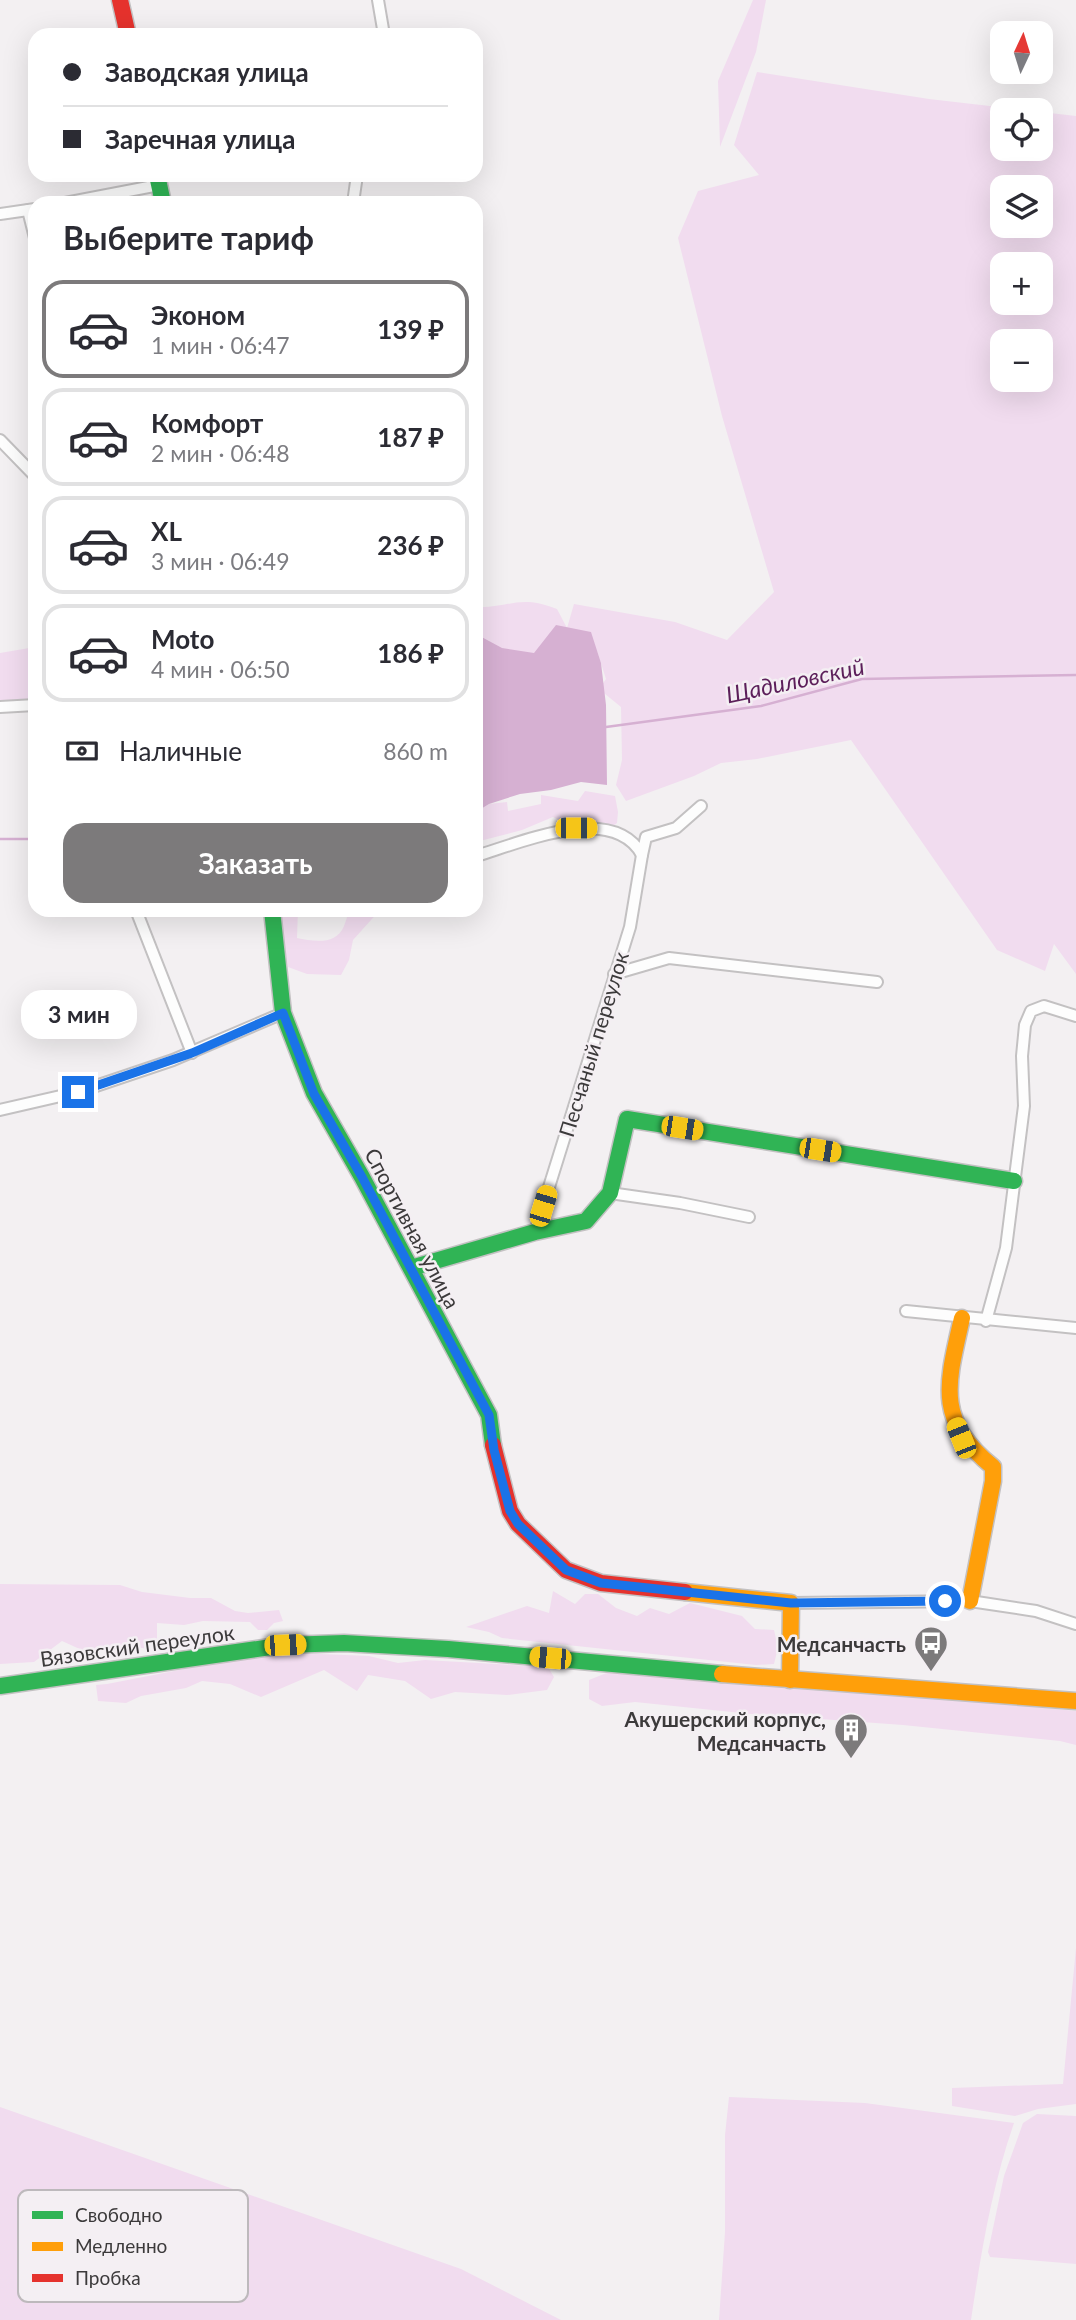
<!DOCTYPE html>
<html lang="ru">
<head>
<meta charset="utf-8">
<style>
  :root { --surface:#fff; --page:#f2f2f3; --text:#2b2b33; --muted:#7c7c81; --line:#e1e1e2; --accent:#7c7a7b }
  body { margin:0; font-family:Lato,sans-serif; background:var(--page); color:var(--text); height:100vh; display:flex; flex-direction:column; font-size:26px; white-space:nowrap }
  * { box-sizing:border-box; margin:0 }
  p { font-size:23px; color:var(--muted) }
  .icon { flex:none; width:38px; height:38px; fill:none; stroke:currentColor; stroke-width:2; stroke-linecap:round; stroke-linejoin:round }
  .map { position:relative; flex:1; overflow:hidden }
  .details { position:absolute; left:28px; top:196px; width:455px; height:721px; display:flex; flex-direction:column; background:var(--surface); border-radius:21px; box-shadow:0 7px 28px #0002 }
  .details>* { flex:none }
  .banner { position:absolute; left:28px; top:28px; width:455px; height:154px; border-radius:21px; box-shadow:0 7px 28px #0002; display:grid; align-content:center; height:154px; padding:0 35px; background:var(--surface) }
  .needle { width:46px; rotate:4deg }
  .controls { position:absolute; left:990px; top:21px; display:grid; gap:14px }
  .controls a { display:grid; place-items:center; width:63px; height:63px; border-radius:14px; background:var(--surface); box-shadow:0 7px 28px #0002; font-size:35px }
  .end { position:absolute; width:32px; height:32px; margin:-16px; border:9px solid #1a73e8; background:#fff; box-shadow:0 0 0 4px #fff }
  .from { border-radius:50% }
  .bubble { position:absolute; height:49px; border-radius:21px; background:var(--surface); box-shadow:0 7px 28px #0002; font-size:23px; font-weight:700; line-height:49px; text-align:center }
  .car { position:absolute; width:21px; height:42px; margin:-21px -10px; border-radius:9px; box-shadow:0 0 5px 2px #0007; background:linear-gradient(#f5c518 24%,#345 0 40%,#f5c518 0 76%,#345 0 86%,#f5c518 0) }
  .banner b { display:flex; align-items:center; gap:24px; height:66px; font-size:26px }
  .banner b+b { border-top:2px solid var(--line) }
  .banner i { width:18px; height:18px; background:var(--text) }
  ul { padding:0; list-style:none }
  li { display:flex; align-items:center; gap:21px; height:98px; margin:0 14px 10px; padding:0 21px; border:4px solid var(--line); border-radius:21px }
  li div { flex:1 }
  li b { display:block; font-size:26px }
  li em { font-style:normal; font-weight:700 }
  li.active { border-color:var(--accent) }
  li>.icon { width:63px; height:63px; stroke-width:1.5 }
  h2 { padding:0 35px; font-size:32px; line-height:84px }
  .pay { display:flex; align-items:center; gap:18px; height:77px; padding:0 35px; font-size:26px }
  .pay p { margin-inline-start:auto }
  .primary-button { display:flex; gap:14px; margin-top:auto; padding:14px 35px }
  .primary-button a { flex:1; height:80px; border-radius:21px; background:var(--accent); color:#fff; font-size:28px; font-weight:700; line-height:80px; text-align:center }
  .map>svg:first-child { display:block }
</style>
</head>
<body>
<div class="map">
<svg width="1076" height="2320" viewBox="0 0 1076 2320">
  <rect width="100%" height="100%" fill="#f3f0f2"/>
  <g fill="#f1dcef" fill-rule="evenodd">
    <polygon points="753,0 766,0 756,52 720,147 718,81"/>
    <path d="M 757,72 L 929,99 L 1024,110 L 1003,110 L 1003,149 L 1041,149 L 1041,112 L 1076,116 L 1076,974 L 1054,944 L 1045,971 L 997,950 L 851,740 L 757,759 L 721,763 L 694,776 L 626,801 L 616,785 L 622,760 L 621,707 L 599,689 L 606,679 L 597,651 L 551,657 L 476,650 L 476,607 C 511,608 519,594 557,609 L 567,628 L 574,604 L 675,622 L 727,640 L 774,592 L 722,416 L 678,238 L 698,191 L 759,175 L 734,145 ZM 1003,187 L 1041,187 L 1041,226 L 1003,226 ZM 1003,264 L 1041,264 L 1041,303 L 1003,303 ZM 1003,341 L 1041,341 L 1041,380 L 1003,380 Z"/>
    <polygon points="35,647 35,699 0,701 0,653"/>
    <polygon points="585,791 615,796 618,812 617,823 608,830 573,827 553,817 522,830 476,842 476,812 489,804 507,802 508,811 541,804 541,795 578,801"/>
    <path d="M 279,910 L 298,910 L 297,938 C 313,941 336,946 344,926 C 346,921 347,916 350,910 L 380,910 L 353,940 L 349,960 L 341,975 L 307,974 L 288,967 Z"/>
    <polygon points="0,1584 120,1585 142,1592 190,1598 211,1598 235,1611 248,1613 279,1610 283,1621 274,1623 267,1630 258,1630 250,1622 203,1621 184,1625 157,1623 157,1638 148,1649 124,1645 84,1651 62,1641 34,1662 0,1664"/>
    <polygon points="553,1591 575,1604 585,1594 598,1594 616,1608 637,1616 650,1608 669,1614 690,1603 742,1616 755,1629 774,1630 778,1648 774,1664 756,1665 502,1638 489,1632 466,1627 527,1606 549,1613"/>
    <polygon points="272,1652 369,1656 398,1663 425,1660 548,1667 554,1677 547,1690 507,1695 455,1692 431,1699 405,1681 368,1675 357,1691 324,1670 261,1697 230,1684 202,1681 186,1688 141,1696 126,1703 98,1701 96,1685 107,1684"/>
    <polygon points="614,1670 919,1695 1076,1711 1076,1745 1060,1741 903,1725 751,1714 635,1702 602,1706 589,1699 589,1680"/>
    <polygon points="1076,1948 1076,2104 1038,2109 1015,2116 952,2106 952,2088 1063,2084"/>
    <path d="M 729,2097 L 865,2103 L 1014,2123 C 992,2186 981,2253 971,2320 L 719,2320 L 725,2232 L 725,2135 Z"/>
    <polygon points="0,2107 461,2269 561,2320 0,2320"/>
    <polygon points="1037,2114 1076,2116 1076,2264 990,2257 988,2252 1004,2176 1023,2123"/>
  </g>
  <polygon fill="#d6b0d2" points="556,625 591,632 601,663 606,705 607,785 581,782 551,790 520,794 489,804 476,812 476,634 502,648 534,653"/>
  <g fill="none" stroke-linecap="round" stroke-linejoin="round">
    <g stroke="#d6b0d2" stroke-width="2.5">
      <polyline points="606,727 761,706 862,679 1076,675"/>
      <polyline points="0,839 30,839 35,837"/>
    </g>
    <g stroke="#c3c1c2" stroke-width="14">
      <g id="street">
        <polyline points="378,0 384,35"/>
        <polyline points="65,203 159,185"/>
        <polyline points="353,203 357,175"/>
        <polyline points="28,210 35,238"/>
        <polyline points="0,214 35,209"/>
        <polyline points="0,440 35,476"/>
        <polyline points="0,707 35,705"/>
        <path d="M 476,856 C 520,843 613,802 642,855 L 646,837 L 676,828 L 701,806"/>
        <polyline points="136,910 192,1053"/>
        <polyline points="614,974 669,958 877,982"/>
        <polyline points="0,1110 78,1092 173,1060 283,1013"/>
        <polyline points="610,1193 680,1203 749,1217"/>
        <polyline points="535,1232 630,927 642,855"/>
        <polyline points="906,1311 1076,1328"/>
        <polyline points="986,1321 1006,1248 1024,1106 1022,1056 1025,1025 1031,1011 1044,1006 1076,1016"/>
        <polyline points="791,1603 970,1601 1036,1611 1076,1624"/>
      </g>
    </g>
    <g stroke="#c3c1c2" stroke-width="19">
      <g id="fast">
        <polyline points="157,175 163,203"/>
        <polyline points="272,910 283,1013 314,1093 362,1177 489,1415 493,1445"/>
        <polyline points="411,1268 535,1232 586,1221 610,1193 627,1119 1014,1181"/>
        <polyline points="0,1686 285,1645 344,1643 448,1649 722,1674"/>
      </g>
    </g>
    <g stroke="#c3c1c2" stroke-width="19">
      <g id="slow">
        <path d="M 962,1318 C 947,1384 935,1420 993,1467 L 993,1481 L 970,1601"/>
        <polyline points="685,1592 791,1603 790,1680"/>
        <polyline points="722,1674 1076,1701"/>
      </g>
    </g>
    <g stroke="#c3c1c2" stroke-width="19">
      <g id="jam">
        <polyline points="120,0 128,35"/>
        <polyline points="493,1445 510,1511 518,1524 566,1570 601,1583 685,1592"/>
      </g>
    </g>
    <use href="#street" stroke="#fdfdfd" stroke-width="10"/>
    <use href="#fast" stroke="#30b455" stroke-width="16"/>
    <use href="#slow" stroke="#ff9f0a" stroke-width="16"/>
    <use href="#jam" stroke="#e5322d" stroke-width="16"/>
  </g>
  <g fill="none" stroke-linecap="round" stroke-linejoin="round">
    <polyline stroke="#1a73e8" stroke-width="9" points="78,1092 192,1053 283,1013 314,1094 362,1177 489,1415 494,1450 510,1511 518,1524 566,1570 601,1583 791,1603 945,1601"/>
  </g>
  <defs>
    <g id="bus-pin" transform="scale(1.75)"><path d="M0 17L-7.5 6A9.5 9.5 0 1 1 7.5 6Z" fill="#7c7a7b" stroke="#f4eff3"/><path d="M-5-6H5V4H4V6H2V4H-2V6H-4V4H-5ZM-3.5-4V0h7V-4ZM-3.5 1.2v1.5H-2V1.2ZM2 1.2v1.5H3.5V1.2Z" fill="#fff"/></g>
    <g id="building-pin" transform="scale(1.75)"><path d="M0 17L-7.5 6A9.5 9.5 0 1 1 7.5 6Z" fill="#7c7a7b" stroke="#f4eff3"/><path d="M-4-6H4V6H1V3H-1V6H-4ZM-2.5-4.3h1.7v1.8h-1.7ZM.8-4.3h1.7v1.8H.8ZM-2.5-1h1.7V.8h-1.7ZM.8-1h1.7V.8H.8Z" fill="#fff"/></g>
  </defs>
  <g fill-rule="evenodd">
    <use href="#bus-pin" x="931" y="1643"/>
    <use href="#building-pin" x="851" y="1730"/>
  </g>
  <g text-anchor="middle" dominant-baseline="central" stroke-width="5" stroke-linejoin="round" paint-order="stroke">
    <g font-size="21" fill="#3c3a3b" stroke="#f4eff3">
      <text transform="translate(593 1044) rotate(-73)">Песчаный переулок</text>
      <text transform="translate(413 1228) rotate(62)">Спортивная улица</text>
      <text transform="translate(137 1645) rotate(-8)">Вязовский переулок</text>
    </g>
    <g font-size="21" font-weight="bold" fill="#3c3a3b" stroke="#f4eff3" text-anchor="end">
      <text x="906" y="1643">Медсанчасть</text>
      <text x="826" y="1718">Акушерский корпус,<tspan x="826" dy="24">Медсанчасть</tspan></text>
    </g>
    <g font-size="23" font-style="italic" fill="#5c1f5a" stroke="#f4eff3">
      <text transform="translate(795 680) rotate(-12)">Щадиловский</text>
    </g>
  </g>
  <rect x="18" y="2190" width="230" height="112" rx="10" fill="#f4eff3" stroke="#bdb9bc" stroke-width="2"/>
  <rect x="32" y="2211" width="31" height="8" fill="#30b455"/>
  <rect x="32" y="2242" width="31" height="9" fill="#ff9f0a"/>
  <rect x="32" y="2274" width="31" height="8" fill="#e5322d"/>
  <g font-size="19" fill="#3c3a3b">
    <text x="75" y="2222">Свободно</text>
    <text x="75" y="2253">Медленно</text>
    <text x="75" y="2285">Пробка</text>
  </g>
</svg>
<div class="controls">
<a><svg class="needle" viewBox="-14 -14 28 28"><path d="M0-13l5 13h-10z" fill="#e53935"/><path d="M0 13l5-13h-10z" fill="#7c7c81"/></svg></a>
<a><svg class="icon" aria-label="locate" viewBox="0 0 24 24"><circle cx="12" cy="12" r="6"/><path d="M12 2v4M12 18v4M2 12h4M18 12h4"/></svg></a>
<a><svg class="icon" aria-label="layers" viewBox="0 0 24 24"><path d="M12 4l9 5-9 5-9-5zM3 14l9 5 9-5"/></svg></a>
<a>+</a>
<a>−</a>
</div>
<i class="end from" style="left:945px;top:1601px"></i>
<i class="end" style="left:78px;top:1092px"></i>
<div class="bubble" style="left:21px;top:990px;width:116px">3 мин</div>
<i class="car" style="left:576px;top:828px;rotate:90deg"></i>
<i class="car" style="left:682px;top:1128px;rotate:99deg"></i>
<i class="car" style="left:820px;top:1150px;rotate:99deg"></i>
<i class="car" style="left:543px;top:1206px;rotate:17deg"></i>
<i class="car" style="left:961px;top:1438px;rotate:338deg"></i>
<i class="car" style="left:285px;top:1645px;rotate:88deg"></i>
<i class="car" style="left:550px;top:1658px;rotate:275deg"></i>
<div class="banner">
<b><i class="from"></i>Заводская улица</b>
<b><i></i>Заречная улица</b>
</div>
<section class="details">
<h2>Выберите тариф</h2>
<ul>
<li class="active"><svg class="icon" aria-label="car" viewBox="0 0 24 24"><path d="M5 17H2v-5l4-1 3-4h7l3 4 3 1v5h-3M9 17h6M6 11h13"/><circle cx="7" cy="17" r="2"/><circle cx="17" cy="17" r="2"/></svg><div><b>Эконом</b><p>1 мин · 06:47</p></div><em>139 ₽</em></li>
<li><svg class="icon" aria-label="car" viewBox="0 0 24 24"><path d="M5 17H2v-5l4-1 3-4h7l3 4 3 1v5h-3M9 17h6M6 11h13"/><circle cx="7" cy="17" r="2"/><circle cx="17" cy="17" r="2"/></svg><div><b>Комфорт</b><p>2 мин · 06:48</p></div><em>187 ₽</em></li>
<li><svg class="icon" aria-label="car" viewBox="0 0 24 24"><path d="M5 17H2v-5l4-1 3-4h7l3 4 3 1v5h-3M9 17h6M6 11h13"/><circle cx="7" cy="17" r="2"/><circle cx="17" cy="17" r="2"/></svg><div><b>XL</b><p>3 мин · 06:49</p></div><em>236 ₽</em></li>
<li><svg class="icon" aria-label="car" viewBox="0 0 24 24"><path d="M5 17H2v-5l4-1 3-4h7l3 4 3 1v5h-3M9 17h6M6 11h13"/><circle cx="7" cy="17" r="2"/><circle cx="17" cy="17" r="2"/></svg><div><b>Moto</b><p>4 мин · 06:50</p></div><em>186 ₽</em></li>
</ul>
<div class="pay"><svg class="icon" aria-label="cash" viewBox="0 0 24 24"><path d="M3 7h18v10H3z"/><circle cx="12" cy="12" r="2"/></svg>Наличные<p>860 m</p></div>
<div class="primary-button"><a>Заказать</a></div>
</section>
</div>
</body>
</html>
